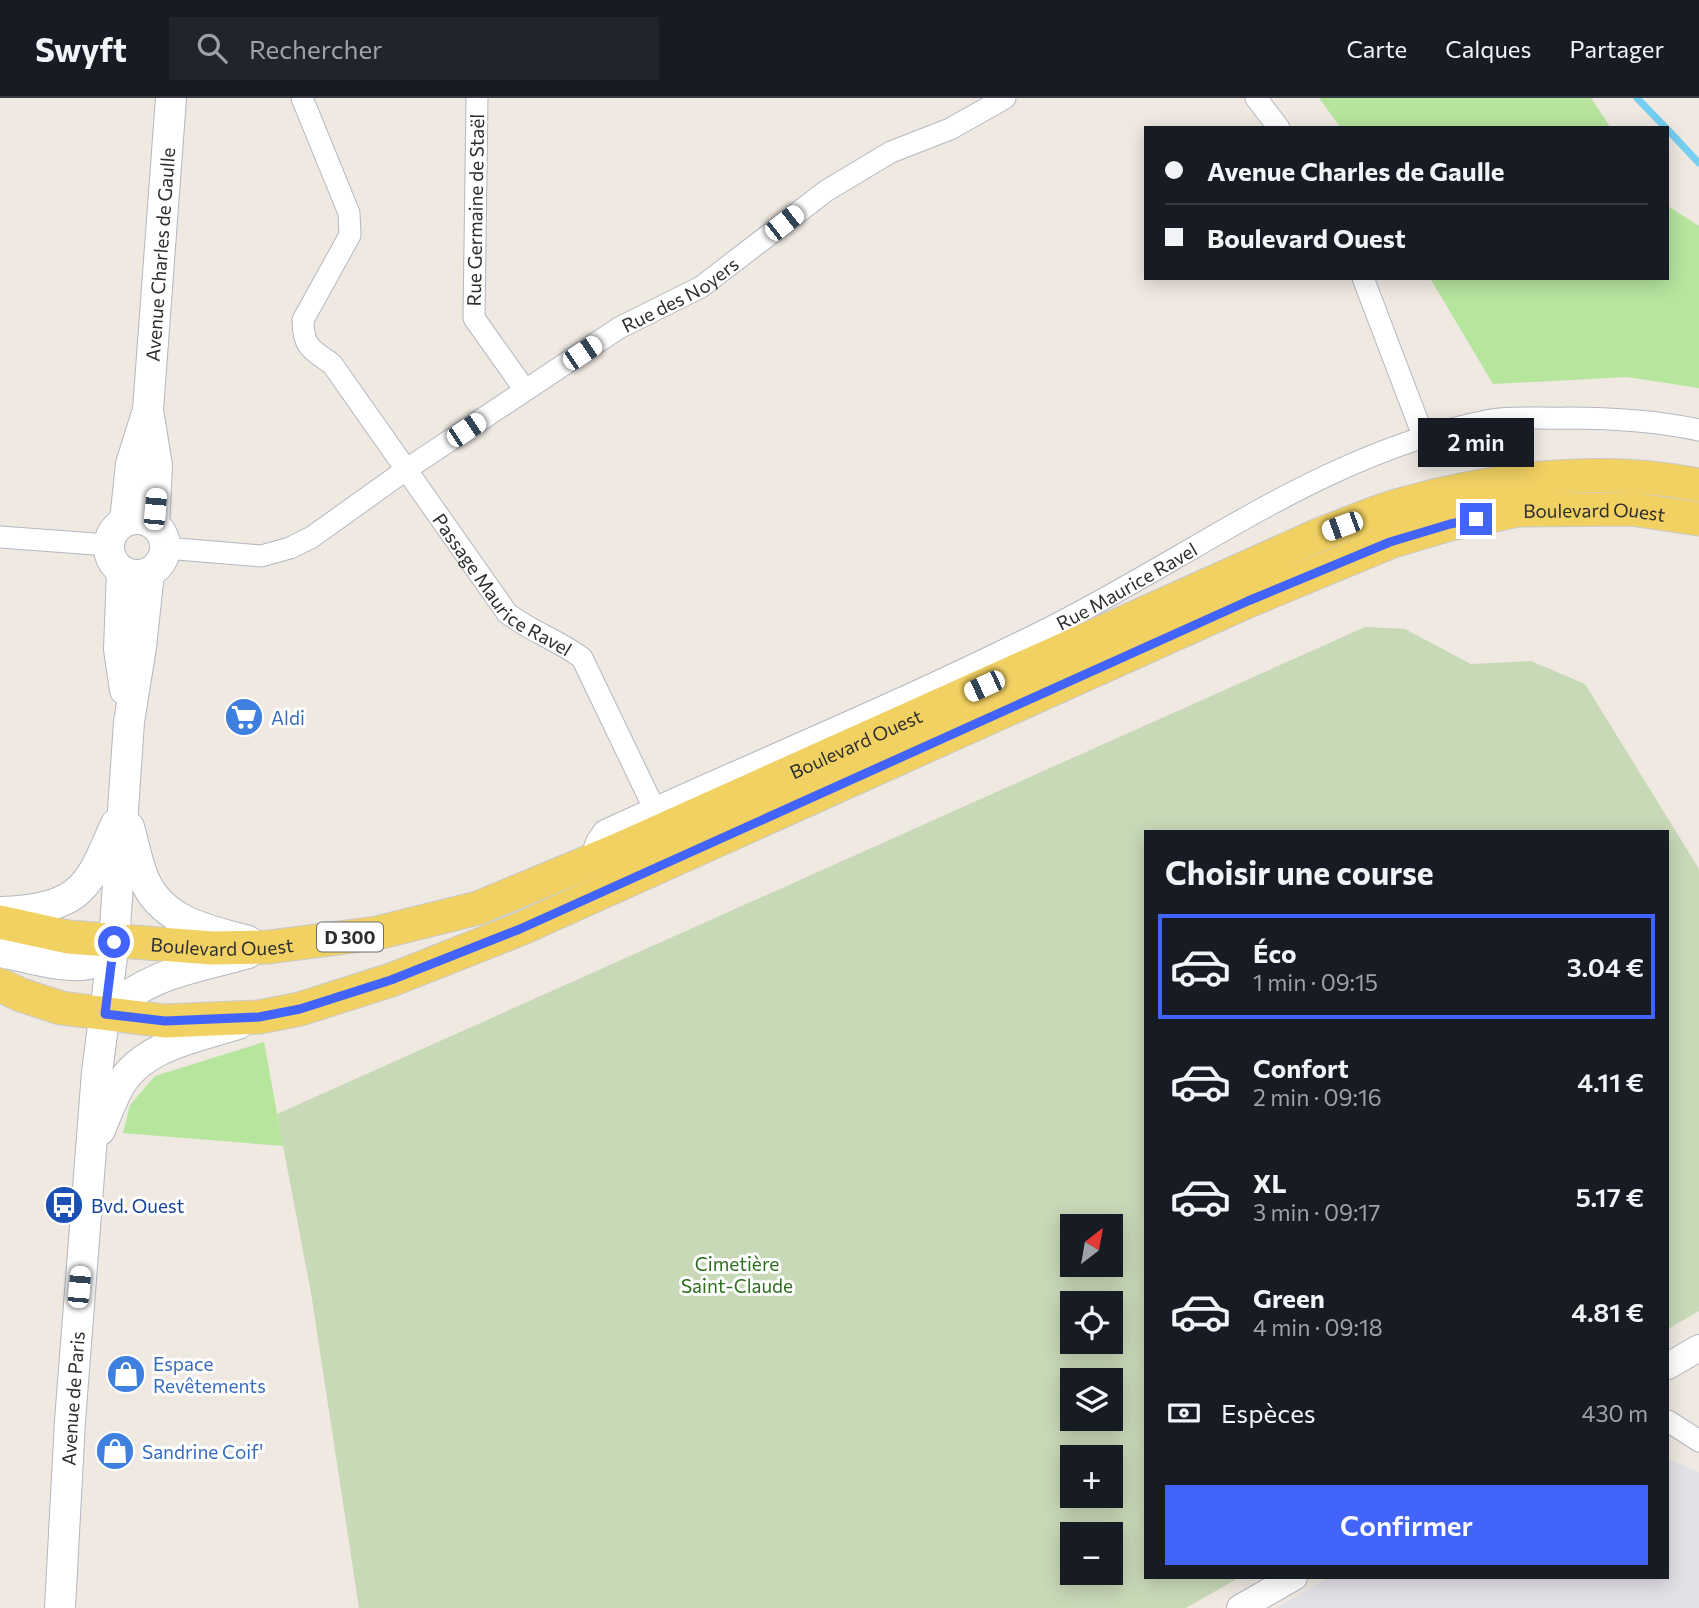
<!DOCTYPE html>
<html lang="fr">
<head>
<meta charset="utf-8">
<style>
  :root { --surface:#171b24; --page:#20242c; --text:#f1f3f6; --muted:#9ea1a6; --line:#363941; --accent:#4264fb }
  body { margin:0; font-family:Commissioner,sans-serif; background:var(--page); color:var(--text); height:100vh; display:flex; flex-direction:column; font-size:26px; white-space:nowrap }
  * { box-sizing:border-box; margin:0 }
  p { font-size:23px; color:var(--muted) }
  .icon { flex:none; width:38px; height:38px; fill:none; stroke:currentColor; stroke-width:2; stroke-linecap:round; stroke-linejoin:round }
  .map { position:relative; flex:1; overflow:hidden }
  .details { position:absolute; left:1144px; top:732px; width:525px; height:749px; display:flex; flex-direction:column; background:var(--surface); border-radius:0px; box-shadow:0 4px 18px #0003 }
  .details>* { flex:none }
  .banner { position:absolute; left:1144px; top:28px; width:525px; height:154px; border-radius:0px; box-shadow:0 4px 18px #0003; display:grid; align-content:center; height:154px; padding:0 21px; background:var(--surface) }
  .needle { width:46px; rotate:31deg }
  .buttons { position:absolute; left:1060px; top:1116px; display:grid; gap:14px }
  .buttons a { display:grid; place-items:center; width:63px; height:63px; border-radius:0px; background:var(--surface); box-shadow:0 4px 18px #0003; font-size:35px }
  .end { position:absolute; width:32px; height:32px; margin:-16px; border:9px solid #4264fb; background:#fff; box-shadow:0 0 0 4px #fff }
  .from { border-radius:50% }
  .bubble { position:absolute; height:49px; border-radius:0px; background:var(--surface); box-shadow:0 4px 18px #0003; font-size:23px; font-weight:600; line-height:49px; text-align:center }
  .car { position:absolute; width:21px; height:42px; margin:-21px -10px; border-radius:9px; box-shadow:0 0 5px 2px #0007; background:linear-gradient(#fff 24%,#345 0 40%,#fff 0 76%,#345 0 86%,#fff 0) }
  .banner b { display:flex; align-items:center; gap:24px; height:66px; font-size:26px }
  .banner b+b { border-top:2px solid var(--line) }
  .banner i { width:18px; height:18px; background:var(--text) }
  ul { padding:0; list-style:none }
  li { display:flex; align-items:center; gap:21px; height:105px; margin:0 14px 10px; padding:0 7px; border:4px solid transparent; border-radius:0px }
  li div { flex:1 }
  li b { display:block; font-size:26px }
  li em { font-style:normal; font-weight:600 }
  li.selected { border-color:var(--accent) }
  li>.icon { width:63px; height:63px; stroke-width:1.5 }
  h2 { padding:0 21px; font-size:32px; line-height:84px }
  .pay { display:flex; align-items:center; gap:18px; height:77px; padding:0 21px; font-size:26px }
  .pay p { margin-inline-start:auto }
  .button { display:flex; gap:14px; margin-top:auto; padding:14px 21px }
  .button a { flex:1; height:80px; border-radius:0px; background:var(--accent); color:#fff; font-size:28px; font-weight:600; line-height:80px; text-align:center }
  header { display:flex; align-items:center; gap:42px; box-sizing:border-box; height:98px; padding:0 35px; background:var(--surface); border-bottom:2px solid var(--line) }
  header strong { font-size:33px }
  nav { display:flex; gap:38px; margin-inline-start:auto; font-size:24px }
  .search { width:490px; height:63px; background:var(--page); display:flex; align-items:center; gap:18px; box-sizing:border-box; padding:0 24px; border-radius:0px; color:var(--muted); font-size:26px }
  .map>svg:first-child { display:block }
</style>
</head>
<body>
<header>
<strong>Swyft</strong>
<div class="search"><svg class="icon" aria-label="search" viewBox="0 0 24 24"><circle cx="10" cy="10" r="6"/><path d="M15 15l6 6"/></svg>Rechercher</div>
<nav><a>Carte</a><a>Calques</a><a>Partager</a></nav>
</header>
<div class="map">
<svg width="1699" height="1510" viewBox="0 0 1699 1510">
  <rect width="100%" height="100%" fill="#efe9e1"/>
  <polygon fill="#e3e1e8" points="1668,1361 1699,1374 1699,1510 1276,1510 1330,1479 1668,1479"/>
  <g fill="#b6e59e">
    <polygon points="1319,0 1591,0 1611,30 1341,30"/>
    <polygon points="1668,108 1699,128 1699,290 1627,279 1493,286 1430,180 1668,180"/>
    <polygon points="264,944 283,1048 123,1035 130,1007 155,978"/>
  </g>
  <path fill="#c8d9b8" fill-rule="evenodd" d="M 1365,529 L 1405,531 L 1471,566 L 1531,563 L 1585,586 L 1699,771 L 1699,1213 L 1668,1231 L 1668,733 L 1146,733 L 1146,1479 L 1240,1479 L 1186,1510 L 359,1510 L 311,1195 L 277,1016 ZM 1073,1129 L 1111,1129 L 1111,1167 L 1073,1167 ZM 1073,1206 L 1111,1206 L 1111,1244 L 1073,1244 ZM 1073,1283 L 1111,1283 L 1111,1321 L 1073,1321 ZM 1073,1360 L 1111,1360 L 1111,1398 L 1073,1398 ZM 1073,1437 L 1111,1437 L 1111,1475 L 1073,1475 Z"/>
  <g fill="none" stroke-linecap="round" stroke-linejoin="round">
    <g stroke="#75cff0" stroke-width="7">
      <polyline points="1637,0 1666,30"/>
      <polyline points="1668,32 1699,65"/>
    </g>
    <g stroke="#b4b7c1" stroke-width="23">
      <g id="minor">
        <path id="s1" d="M 302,0 L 349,115 L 350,137 L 303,222 C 303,249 311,251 332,266 L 507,515 C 530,533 558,542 582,560 L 654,710"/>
        <polyline points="477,0 474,220 525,292"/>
        <polyline points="1256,0 1279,30"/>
        <polyline points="1363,180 1424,340"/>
        <polyline points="0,439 108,447"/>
        <path id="s2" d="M 165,450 L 261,458 L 290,450 L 312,439 L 407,371 L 619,230 L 701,189 L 826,93 L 891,54 L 950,31 L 1005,0"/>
        <path id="s3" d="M 589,764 L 597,743 L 604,733 C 754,664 907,602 1055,527 C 1199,454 1328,353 1491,322 C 1515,318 1543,321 1568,320 C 1612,320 1657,323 1699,332"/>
        <polyline points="1668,1323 1699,1343"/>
      </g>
    </g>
    <g stroke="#b4b7c1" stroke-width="28">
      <g id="tertiary">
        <polyline points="1668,1268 1699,1250"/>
        <polyline points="1240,1510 1294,1479"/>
      </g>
    </g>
    <g stroke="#b4b7c1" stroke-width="32">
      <g id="secondary">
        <polyline points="149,318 157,368 154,426"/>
        <circle cx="137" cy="449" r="28"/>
        <path id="s4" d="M 125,423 L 131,366 L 148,312 L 171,0"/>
        <polyline points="122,473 119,551 125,592"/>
        <path d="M 129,729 C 134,746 137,765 144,781 C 162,824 208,832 248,843"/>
        <path d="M 0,814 C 26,813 63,810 82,789 C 98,772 106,747 116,726"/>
        <path d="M 0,854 C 24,858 72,874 95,864 C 104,860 109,852 114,844"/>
        <path d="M 105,916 C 150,874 192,871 248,855"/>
        <path d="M 100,1032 C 106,1017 112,1001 120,987 C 144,947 197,939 238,926"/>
        <path id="s5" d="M 60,1510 L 70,1323 L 97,974 L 114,844 L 129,624 L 141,549 L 149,475"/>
      </g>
    </g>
    <g stroke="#c9c9c9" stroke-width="35">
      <g id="primary">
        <path id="s6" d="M 0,824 L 68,839 L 212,850 L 269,849 L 377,835 L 478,810 L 620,751 L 1321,436 C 1349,426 1378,412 1407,405 C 1499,379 1605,368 1699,387"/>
        <path id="s7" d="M 0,887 L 21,897 L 61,910 L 165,923 L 259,919 L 300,911 L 391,882 L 520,831 L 1248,503 L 1390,444 L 1450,426 L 1518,412 L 1631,411 L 1699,421"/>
      </g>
    </g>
    <use href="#minor" stroke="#fff" stroke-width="21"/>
    <use href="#tertiary" stroke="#fff" stroke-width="26"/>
    <use href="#secondary" stroke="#fff" stroke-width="30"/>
    <use href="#primary" stroke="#f2d163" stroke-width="33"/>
  </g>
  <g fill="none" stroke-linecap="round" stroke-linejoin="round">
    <polyline stroke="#4264fb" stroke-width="9" points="114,844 105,916 165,923 259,919 300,911 391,882 520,831 1248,503 1390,444 1450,426 1476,421"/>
  </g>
  <defs>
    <g id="supermarket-disc" transform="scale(2.0125)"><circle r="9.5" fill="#3f7fe0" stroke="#fff"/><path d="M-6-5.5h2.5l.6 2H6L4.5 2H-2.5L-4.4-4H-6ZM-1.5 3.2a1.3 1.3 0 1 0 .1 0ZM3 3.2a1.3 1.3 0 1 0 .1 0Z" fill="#fff"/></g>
    <g id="bus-disc" transform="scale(2.0125)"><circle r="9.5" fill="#1a4fb4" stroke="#fff"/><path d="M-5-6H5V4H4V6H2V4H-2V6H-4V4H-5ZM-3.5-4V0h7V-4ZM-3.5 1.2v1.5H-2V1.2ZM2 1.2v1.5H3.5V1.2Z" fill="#fff"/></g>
    <g id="shop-disc" transform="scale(2.0125)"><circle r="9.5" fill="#3f7fe0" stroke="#fff"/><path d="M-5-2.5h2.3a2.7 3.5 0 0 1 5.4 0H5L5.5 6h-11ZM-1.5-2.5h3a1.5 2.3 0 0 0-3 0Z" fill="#fff"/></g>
  </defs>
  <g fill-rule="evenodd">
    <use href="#supermarket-disc" x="244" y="619"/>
    <use href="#bus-disc" x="64" y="1107"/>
    <use href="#shop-disc" x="126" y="1276"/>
    <use href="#shop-disc" x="115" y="1353"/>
  </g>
  <g text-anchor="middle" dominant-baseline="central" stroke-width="6" stroke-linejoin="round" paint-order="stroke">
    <rect fill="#fff" stroke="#6d6d6d" stroke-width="2" x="317" y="824.5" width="66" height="29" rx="5"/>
    <g font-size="18" font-weight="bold" fill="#2e2e2e">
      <text x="350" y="839">D 300</text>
    </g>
    <g font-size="19" fill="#2e2e2e" stroke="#fff">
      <text transform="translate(475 112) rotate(-89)">Rue Germaine de Staël</text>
      <text stroke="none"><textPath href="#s4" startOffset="270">Avenue Charles de Gaulle</textPath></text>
      <text stroke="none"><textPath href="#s2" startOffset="592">Rue des Noyers</textPath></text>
      <text stroke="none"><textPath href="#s7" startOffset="1701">Boulevard Ouest</textPath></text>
      <text stroke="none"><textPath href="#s1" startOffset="581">Passage Maurice Ravel</textPath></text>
      <text stroke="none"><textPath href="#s3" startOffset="612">Rue Maurice Ravel</textPath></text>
      <text stroke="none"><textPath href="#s6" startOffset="896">Boulevard Ouest</textPath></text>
      <text stroke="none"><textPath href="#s6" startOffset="224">Boulevard Ouest</textPath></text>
      <text stroke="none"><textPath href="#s5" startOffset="210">Avenue de Paris</textPath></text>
    </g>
    <g font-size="19" fill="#366cbe" stroke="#fff" text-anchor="start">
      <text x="271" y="619">Aldi</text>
      <text x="153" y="1265">Espace<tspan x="153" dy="22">Revêtements</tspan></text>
      <text x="142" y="1353">Sandrine Coif'</text>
    </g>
    <g font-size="19" fill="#164399" stroke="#fff" text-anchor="start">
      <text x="91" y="1107">Bvd. Ouest</text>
    </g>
    <g font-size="19" fill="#2c6e1b" stroke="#fff">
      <text x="737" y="1165">Cimetière<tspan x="737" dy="22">Saint-Claude</tspan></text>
    </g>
  </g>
</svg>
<div class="buttons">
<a><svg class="needle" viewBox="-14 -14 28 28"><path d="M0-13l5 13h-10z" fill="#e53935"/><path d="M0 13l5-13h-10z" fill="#9ea1a6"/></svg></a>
<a><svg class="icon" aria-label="locate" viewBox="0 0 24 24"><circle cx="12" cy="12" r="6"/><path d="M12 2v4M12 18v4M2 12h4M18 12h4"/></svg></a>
<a><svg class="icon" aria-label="layers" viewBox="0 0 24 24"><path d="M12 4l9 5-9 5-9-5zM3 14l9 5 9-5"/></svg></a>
<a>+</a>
<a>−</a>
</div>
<i class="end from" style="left:114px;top:844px"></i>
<i class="end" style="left:1476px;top:421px"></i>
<div class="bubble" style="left:1418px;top:320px;width:116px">2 min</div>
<i class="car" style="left:784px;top:125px;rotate:52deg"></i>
<i class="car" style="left:582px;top:255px;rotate:56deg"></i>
<i class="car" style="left:466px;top:332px;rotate:56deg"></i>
<i class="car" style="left:155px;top:411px;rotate:5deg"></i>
<i class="car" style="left:1342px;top:428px;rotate:250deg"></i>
<i class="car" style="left:984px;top:588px;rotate:245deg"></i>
<i class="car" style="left:79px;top:1189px;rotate:5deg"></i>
<div class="banner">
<b><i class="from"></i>Avenue Charles de Gaulle</b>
<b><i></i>Boulevard Ouest</b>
</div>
<section class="details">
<h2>Choisir une course</h2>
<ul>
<li class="selected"><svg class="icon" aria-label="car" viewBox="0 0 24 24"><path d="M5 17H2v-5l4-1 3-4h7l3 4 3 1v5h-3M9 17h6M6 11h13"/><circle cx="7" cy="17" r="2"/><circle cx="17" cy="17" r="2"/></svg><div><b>Éco</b><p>1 min · 09:15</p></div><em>3.04 €</em></li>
<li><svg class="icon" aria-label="car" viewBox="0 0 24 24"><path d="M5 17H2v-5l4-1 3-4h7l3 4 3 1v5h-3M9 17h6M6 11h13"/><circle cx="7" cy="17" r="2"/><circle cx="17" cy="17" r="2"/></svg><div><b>Confort</b><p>2 min · 09:16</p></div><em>4.11 €</em></li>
<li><svg class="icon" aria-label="car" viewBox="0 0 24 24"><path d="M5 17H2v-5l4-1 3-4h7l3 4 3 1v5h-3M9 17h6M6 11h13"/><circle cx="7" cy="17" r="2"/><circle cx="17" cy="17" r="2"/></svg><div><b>XL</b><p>3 min · 09:17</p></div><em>5.17 €</em></li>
<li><svg class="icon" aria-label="car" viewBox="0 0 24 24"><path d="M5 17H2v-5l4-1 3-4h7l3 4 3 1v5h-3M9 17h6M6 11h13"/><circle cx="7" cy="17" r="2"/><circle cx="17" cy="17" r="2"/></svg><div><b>Green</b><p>4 min · 09:18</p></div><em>4.81 €</em></li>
</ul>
<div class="pay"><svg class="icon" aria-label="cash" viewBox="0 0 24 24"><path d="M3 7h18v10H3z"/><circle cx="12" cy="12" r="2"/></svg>Espèces<p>430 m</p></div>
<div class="button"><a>Confirmer</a></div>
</section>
</div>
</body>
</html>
